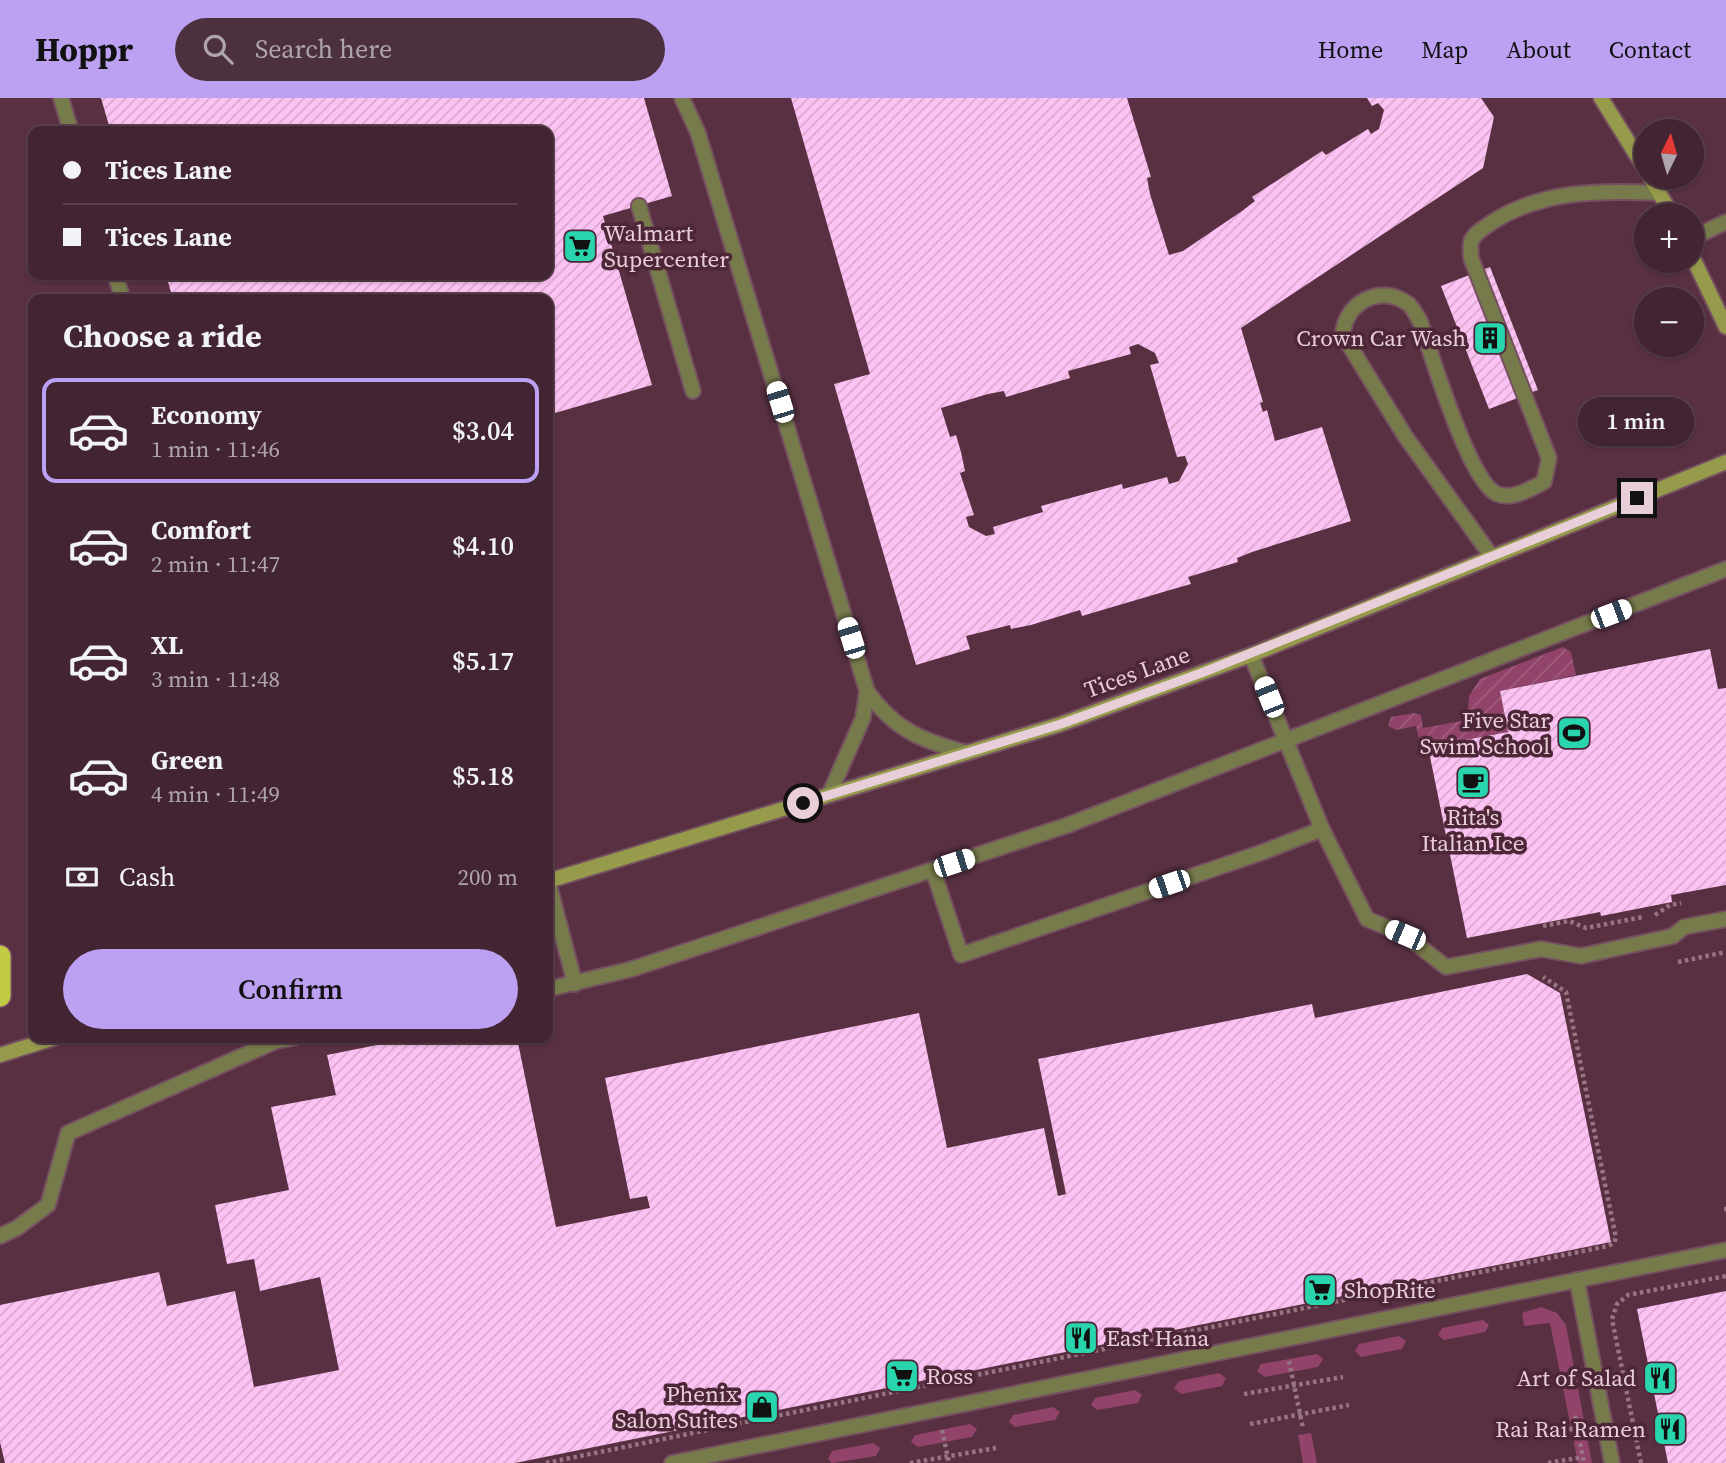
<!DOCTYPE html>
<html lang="en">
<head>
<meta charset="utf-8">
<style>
  :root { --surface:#422432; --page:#4c303e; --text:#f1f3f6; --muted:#aea4ac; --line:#5a414d; --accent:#bca0f2 }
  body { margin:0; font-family:"Source Serif 4",serif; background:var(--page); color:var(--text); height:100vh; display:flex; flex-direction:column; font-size:26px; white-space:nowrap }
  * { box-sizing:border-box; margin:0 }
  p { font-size:23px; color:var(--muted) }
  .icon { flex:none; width:38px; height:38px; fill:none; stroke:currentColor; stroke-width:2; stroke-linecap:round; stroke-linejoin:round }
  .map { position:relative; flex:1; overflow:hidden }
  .drawer { position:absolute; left:28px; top:196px; width:525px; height:749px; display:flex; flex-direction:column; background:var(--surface); border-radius:14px; box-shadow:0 2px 5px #0004,0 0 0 2px var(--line) }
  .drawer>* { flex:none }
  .top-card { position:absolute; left:28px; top:28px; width:525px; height:154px; border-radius:14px; box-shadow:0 2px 5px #0004,0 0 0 2px var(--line); display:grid; align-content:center; height:154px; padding:0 35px; background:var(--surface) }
  .needle { width:46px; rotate:5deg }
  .buttons { position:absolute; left:1634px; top:21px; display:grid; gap:14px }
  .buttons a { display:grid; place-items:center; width:70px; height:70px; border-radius:50%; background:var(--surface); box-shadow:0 2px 5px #0004,0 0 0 2px var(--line); font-size:35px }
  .end { position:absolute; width:32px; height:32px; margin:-16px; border:9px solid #e8ced8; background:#111; box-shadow:0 0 0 4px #111 }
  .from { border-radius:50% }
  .bubble { position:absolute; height:49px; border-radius:24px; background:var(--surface); box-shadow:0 2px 5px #0004,0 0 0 2px var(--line); font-size:23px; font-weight:600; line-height:49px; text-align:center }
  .car { position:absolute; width:21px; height:42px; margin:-21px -10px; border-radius:9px; box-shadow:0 0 5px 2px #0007; background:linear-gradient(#fff 24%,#345 0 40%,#fff 0 76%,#345 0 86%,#fff 0) }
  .top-card b { display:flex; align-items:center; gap:24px; height:66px; font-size:26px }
  .top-card b+b { border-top:2px solid var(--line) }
  .top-card i { width:18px; height:18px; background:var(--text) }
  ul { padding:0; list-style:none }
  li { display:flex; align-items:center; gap:21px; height:105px; margin:0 14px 10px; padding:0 21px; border:4px solid transparent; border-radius:14px }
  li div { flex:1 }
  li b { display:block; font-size:26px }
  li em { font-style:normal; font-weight:600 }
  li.active { border-color:var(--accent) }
  li>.icon { width:63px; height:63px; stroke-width:1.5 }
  h2 { padding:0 35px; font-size:32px; line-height:84px }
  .pay { display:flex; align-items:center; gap:18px; height:77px; padding:0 35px; font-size:26px }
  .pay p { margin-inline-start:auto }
  .cta { display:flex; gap:14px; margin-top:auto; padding:14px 35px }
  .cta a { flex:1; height:80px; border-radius:42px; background:var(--accent); color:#111; font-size:28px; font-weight:600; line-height:80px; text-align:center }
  header { display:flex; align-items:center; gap:42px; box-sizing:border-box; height:98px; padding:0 35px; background:var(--accent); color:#111 }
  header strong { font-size:33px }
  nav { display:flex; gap:38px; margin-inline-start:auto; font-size:24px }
  .search { width:490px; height:63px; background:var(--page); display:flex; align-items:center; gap:18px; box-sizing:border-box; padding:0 24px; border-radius:38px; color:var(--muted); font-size:26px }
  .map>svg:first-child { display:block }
</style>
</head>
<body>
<header>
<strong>Hoppr</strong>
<div class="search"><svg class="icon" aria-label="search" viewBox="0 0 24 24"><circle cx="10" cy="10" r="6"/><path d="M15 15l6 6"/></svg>Search here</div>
<nav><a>Home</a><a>Map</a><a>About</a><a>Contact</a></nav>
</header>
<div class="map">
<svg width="1726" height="1365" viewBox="0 0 1726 1365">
  <defs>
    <pattern id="garden-furrows" width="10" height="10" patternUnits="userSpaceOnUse" patternTransform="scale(1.75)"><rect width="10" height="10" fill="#914369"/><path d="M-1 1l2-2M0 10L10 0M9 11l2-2" fill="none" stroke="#a05d7e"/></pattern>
    <pattern id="building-hatch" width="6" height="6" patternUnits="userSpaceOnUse" patternTransform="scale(1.75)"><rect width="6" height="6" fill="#fcc2f3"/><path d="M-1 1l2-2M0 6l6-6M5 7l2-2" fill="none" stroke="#d8a8cf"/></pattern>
  </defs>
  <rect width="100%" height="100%" fill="#583042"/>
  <g fill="#914369">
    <polygon points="1541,1209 1557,1215 1566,1227 1592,1365 1578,1365 1550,1225 1524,1228 1522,1215"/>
    <polygon points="1483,1222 1489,1227 1485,1234 1444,1242 1438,1237 1442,1230"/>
    <polygon points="1399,1238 1406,1243 1402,1251 1361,1259 1355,1253 1359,1246"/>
    <polygon points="1317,1256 1323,1261 1318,1269 1265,1279 1257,1273 1261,1266"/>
    <polygon points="1219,1275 1226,1280 1222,1288 1181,1296 1174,1290 1179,1283"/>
    <polygon points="1135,1292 1142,1297 1138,1305 1097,1312 1091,1307 1095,1300"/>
    <polygon points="1053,1309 1060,1314 1055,1322 1015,1329 1009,1324 1013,1317"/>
    <polygon points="970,1326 977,1331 972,1339 918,1349 911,1344 915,1337"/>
    <polygon points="1311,1335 1317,1365 1303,1365 1298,1337"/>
    <polygon points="873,1345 880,1350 876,1358 832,1365 828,1361 832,1353"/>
  </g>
  <polygon fill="url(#garden-furrows)" points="1563,549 1571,554 1576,577 1500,593 1508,634 1421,650 1416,628 1396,632 1388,628 1391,619 1414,615 1421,617 1423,630 1467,622 1469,598 1480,581"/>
  <g fill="url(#building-hatch)" fill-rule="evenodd">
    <polygon points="101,0 644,0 672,98 603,118 652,287 548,317 548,201 173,201 166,177 548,177 548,33 125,33 123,27 110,31"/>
    <path d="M 791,0 L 1127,0 L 1151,79 L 1147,80 L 1150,96 L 1169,157 L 1183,153 L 1242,113 L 1255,103 L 1252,99 L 1322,53 L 1326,57 L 1368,31 L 1371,36 L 1379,31 L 1384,12 L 1378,5 L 1372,8 L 1367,0 L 1481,0 L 1494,19 L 1483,70 L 1241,230 L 1263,304 L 1260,305 L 1263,314 L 1267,312 L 1275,343 L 1322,329 L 1351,423 L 1252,454 L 1237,460 L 1238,464 L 1188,479 L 1191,486 L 1170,492 L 1082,518 L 1080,512 L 1031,527 L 1011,531 L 1010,527 L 966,538 L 970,551 L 916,567 L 834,286 L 870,276 ZM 1138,246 L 1155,255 L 1159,265 L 1150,267 L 1177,359 L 1185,358 L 1188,366 L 1179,383 L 1169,386 L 1167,379 L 1123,391 L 1122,386 L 1041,408 L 1043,414 L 993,429 L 995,436 L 986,438 L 969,429 L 966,419 L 974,417 L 960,375 L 965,373 L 961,354 L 956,337 L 950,339 L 941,310 L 988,296 L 1004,293 L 1006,299 L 1070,280 L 1068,273 L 1131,256 L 1129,249 Z"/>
    <polygon points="1490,169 1538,292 1489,311 1441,188"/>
    <polygon points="1710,551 1718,591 1726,590 1726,787 1671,797 1672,804 1601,818 1600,814 1467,840 1428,649 1508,634 1500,593"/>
    <polygon points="1527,876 1560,895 1611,1144 515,1365 5,1365 0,1344 0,1207 159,1174 167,1208 235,1193 254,1289 339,1272 320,1179 260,1193 254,1161 227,1166 215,1107 289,1092 271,1009 336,997 327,957 412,940 517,940 556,1129 650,1110 647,1098 630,1101 605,980 919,915 947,1050 1044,1030 1058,1098 1066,1096 1038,961 1312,906 1315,920"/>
    <polygon points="1726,1193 1726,1365 1668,1365 1637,1211"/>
  </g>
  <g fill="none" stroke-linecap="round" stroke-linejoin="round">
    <g stroke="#755060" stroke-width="18">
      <g id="lane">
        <polyline points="61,0 71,33"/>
        <polyline points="682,0 698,35 867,593 863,620 829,697"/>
        <polyline points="639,108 693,293"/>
        <polyline points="1692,140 1726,124"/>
        <polyline points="115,177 123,201"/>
        <path d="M 1492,459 L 1405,338 L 1343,237 C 1344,205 1380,186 1407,205 C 1413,209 1416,217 1420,223 C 1431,255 1469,384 1497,396 C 1512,402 1530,391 1544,384 L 1549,360 L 1471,160 C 1471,156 1470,148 1471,144 C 1473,136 1484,130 1491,125 C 1541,92 1601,92 1660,95"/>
        <polyline points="1251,557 1322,731 1367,821 1405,837 1446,869 1541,851 1581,858 1673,838 1684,829 1726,821"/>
        <path d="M 867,593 C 894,632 923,643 967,655"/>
        <polyline points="933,772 961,857 1263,754 1322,731"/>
        <polyline points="548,783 575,886"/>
        <polyline points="548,891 632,871 1068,727 1726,471"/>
        <polyline points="0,1138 17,1130 48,1107 68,1035 276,943 293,940"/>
        <polyline points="1577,1182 1612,1365"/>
        <polyline points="672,1365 1726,1152"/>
      </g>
    </g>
    <g stroke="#755060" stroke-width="18">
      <g id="secondary">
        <polyline points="1601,0 1647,74"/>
        <polyline points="1650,79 1672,117"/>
        <polyline points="1692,158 1726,229"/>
        <polyline points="548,783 1061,626 1251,557 1726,364"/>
        <polyline points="0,957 54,940"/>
      </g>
    </g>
    <g stroke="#755060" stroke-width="24">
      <polyline id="highway" points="0,858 0,898"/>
    </g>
    <g stroke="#967482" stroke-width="4.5" stroke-dasharray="3.5 3.5" stroke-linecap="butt">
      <polyline points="1655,817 1670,807 1681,805"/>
      <polyline points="1543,828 1569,823 1586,830 1643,819"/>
      <polyline points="1678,864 1726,854"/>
      <polyline points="1724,1111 1726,1111"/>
      <polyline points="1289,1263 1303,1330"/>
      <polyline points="1244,1296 1343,1279"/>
      <polyline points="1575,1318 1584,1365"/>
      <polyline points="1250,1326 1349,1307"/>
      <polyline points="942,1332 949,1365"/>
      <polyline points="1528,1339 1577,1330"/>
      <polyline points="546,1365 1608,1148 1614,1145 1616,1140 1566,894 1543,879"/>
      <polyline points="910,1365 996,1350"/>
      <polyline points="1548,1365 1583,1359"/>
      <polyline points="1641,1365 1612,1221 1617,1206 1628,1197 1726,1178"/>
    </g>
    <use href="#lane" stroke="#777a4a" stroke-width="14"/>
    <use href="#secondary" stroke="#969b4b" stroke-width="14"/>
    <use href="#highway" stroke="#c3ca44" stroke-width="21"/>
  </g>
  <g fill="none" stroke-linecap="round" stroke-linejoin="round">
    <polyline stroke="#e8ced8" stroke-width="9" points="803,705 1061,626 1204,574 1637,400"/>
  </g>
  <defs>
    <g id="supermarket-square" transform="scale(1.75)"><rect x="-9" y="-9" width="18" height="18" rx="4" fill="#28d5ad" stroke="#4d2638"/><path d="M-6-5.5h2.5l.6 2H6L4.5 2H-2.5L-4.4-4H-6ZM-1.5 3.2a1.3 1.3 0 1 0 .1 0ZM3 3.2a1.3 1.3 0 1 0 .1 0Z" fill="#111"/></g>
    <g id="building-square" transform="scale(1.75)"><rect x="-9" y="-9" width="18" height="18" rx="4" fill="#28d5ad" stroke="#4d2638"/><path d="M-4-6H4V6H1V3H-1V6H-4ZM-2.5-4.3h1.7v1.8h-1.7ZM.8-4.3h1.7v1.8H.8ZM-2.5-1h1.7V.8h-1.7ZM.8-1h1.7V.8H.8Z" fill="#111"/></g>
    <g id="stadium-square" transform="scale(1.75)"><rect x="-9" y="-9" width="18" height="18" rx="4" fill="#28d5ad" stroke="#4d2638"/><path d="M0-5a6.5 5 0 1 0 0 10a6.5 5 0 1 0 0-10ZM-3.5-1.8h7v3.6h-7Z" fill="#111"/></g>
    <g id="cafe-square" transform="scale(1.75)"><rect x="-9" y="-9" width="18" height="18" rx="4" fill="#28d5ad" stroke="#4d2638"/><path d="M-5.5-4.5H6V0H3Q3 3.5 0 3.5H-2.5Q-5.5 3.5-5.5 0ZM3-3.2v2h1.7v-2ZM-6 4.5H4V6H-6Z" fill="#111"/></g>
    <g id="restaurant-square" transform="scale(1.75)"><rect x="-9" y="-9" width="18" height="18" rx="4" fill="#28d5ad" stroke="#4d2638"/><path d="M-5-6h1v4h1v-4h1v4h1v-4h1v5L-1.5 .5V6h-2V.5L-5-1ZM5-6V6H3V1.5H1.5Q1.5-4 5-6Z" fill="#111"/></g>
    <g id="shop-square" transform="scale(1.75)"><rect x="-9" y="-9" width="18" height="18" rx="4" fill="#28d5ad" stroke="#4d2638"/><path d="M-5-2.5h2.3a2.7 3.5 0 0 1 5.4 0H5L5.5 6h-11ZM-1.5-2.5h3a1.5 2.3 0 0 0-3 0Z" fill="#111"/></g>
  </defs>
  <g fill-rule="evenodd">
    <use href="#supermarket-square" x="580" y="148"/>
    <use href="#building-square" x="1490" y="240"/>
    <use href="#stadium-square" x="1574" y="635"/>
    <use href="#cafe-square" x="1473" y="684"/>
    <use href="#supermarket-square" x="1320" y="1192"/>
    <use href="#restaurant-square" x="1081" y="1240"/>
    <use href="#supermarket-square" x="902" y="1278"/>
    <use href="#restaurant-square" x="1660" y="1280"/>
    <use href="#shop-square" x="762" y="1309"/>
    <use href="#restaurant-square" x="1670" y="1331"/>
  </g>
  <g text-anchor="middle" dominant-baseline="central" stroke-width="7" stroke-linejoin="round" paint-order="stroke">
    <g font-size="23" fill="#e8ced8" stroke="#4d2638" text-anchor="end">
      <text x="604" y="135" text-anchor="start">Walmart<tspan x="604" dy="26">Supercenter</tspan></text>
      <text x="1466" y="240">Crown Car Wash</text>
      <text x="1550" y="622">Five Star<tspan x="1550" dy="26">Swim School</tspan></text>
      <text x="1473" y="719" text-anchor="middle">Rita's<tspan x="1473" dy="26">Italian Ice</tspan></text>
      <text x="1344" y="1192" text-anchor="start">ShopRite</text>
      <text x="1106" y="1240" text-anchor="start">East Hana</text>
      <text x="926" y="1278" text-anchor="start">Ross</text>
      <text x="1636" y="1280">Art of Salad</text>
      <text x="738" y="1296">Phenix<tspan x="738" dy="26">Salon Suites</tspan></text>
      <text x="1646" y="1331">Rai Rai Ramen</text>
    </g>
    <g font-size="23" fill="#e8ced8" stroke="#4d2638">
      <text transform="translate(1137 574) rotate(-20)">Tices Lane</text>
    </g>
  </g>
</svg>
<div class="buttons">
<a><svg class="needle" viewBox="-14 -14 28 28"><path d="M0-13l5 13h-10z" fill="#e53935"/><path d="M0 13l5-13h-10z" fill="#aea4ac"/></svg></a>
<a>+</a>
<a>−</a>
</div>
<i class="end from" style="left:803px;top:705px"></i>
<i class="end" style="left:1637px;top:400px"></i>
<div class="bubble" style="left:1578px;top:299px;width:116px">1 min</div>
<i class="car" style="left:780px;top:304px;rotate:343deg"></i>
<i class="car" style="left:1611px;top:516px;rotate:69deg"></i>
<i class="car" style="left:851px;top:540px;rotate:343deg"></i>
<i class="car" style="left:1269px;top:599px;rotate:338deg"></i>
<i class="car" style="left:954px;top:765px;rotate:72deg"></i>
<i class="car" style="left:1169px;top:786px;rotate:251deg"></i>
<i class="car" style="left:1405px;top:837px;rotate:293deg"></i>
<div class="top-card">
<b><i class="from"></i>Tices Lane</b>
<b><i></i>Tices Lane</b>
</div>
<section class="drawer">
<h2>Choose a ride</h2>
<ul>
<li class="active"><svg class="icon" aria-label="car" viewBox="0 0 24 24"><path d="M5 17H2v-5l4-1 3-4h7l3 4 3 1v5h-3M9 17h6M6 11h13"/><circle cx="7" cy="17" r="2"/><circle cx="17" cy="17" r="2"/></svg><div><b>Economy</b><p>1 min · 11:46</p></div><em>$3.04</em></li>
<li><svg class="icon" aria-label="car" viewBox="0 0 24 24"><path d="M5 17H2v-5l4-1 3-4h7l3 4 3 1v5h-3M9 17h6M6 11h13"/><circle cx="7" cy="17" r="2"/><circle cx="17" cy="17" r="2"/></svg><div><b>Comfort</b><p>2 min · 11:47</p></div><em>$4.10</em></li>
<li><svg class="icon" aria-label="car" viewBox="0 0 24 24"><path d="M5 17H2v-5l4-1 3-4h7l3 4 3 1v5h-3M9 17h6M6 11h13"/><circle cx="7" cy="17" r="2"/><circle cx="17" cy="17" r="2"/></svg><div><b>XL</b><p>3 min · 11:48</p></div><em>$5.17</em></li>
<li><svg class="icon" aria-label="car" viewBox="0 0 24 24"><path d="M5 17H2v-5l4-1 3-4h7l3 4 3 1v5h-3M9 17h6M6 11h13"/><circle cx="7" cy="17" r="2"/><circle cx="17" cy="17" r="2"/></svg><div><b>Green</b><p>4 min · 11:49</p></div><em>$5.18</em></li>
</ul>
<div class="pay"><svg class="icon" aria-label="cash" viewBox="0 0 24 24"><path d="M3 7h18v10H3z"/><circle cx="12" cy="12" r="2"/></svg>Cash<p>200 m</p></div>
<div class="cta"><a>Confirm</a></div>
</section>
</div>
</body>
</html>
